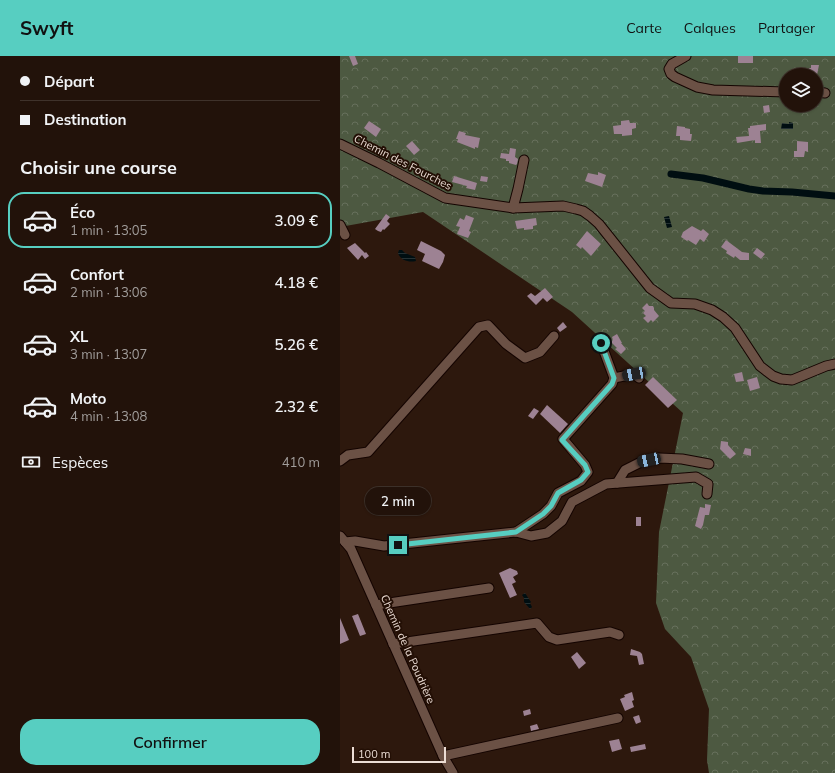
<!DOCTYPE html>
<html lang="fr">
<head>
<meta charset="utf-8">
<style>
  :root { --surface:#22120a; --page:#2e2018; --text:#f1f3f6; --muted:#a29e9c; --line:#3f322b; --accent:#57cec1 }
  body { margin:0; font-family:Mulish,sans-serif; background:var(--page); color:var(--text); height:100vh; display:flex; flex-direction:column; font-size:15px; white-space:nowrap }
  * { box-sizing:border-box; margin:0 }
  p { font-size:13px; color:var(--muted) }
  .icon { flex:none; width:22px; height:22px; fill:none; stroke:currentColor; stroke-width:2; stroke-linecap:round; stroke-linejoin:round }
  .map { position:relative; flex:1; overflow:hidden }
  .details { display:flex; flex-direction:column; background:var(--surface); width:340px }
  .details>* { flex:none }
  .top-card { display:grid; align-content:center; height:88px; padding:0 20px; background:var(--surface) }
  .fabs { position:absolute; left:439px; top:12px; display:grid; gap:8px }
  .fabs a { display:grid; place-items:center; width:44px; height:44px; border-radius:50%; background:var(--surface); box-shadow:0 1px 3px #0004,0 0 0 1px var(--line); font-size:20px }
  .scale { position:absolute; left:12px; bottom:10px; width:94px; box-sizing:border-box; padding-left:4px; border:2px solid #ecddd5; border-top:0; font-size:11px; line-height:14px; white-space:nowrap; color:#ecddd5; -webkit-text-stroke:3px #230f05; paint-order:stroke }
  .end { position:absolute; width:18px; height:18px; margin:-9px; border:5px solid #57cec1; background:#111; box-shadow:0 0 0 2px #111 }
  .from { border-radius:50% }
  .bubble { position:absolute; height:28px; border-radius:14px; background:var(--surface); box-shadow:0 1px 3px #0004,0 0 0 1px var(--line); font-size:13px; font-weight:600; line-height:28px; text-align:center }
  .car { position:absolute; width:12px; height:24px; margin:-12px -6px; border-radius:5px; box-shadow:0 0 3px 1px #0007; background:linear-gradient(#222 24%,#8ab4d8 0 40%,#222 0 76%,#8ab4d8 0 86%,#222 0) }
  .top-card b { display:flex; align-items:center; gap:14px; height:38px; font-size:15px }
  .top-card b+b { border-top:1px solid var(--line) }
  .top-card i { width:10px; height:10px; background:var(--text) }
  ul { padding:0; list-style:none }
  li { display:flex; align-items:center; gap:12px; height:56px; margin:0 8px 6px; padding:0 12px; border:2px solid transparent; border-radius:16px }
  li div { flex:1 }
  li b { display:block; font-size:15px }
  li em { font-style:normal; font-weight:600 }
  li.on { border-color:var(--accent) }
  li>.icon { width:36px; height:36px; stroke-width:1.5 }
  h2 { padding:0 20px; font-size:18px; line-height:48px }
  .pay { display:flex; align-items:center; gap:10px; height:44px; padding:0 20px; font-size:15px }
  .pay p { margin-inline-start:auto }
  .cta { display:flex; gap:8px; margin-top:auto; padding:8px 20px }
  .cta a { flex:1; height:46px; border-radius:16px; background:var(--accent); color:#111; font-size:16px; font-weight:600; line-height:46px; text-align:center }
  header { display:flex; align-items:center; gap:24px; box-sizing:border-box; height:56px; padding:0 20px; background:var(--accent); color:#111 }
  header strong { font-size:19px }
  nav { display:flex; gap:22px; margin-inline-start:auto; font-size:14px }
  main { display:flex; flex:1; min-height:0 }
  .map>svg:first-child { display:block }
</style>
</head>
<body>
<header>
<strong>Swyft</strong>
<nav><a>Carte</a><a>Calques</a><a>Partager</a></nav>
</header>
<main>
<section class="details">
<div class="top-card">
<b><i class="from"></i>Départ</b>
<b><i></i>Destination</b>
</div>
<h2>Choisir une course</h2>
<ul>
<li class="on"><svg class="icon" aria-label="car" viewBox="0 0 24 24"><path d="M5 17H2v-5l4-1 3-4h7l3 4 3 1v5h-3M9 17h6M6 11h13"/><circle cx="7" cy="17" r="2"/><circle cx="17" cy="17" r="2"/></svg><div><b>Éco</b><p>1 min · 13:05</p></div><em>3.09 €</em></li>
<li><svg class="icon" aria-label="car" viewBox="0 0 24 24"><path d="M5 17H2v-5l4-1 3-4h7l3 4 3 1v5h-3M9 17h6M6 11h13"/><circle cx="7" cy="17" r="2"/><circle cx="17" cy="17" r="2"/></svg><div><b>Confort</b><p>2 min · 13:06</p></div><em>4.18 €</em></li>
<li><svg class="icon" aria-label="car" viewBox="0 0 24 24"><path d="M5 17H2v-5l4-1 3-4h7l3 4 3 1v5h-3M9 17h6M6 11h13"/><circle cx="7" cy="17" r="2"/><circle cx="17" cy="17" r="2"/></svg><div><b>XL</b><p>3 min · 13:07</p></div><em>5.26 €</em></li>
<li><svg class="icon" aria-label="car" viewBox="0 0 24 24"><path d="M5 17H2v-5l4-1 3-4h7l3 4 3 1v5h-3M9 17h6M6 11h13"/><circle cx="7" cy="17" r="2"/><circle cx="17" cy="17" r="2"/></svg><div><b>Moto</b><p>4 min · 13:08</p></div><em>2.32 €</em></li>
</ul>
<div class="pay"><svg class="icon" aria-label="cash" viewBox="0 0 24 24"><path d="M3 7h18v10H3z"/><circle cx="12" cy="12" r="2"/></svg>Espèces<p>410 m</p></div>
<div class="cta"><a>Confirmer</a></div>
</section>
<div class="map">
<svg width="495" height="717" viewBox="0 0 495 717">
  <defs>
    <pattern id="forest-crowns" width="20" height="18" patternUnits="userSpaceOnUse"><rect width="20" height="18" fill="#4d5941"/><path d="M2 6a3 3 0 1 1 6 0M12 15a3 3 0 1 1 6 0" fill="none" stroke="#67705c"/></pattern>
    <pattern id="water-rules" width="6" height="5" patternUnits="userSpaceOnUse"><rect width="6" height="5" fill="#000e11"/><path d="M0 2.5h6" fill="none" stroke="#253133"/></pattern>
  </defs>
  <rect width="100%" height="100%" fill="#2d180d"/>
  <path fill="url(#forest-crowns)" fill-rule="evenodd" d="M 0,0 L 495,0 L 495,717 L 369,717 L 367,704 L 369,653 L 351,601 L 325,573 L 316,547 L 319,476 L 343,357 L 232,256 L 83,156 L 0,171 ZM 446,19 L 476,19 L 476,49 L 446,49 Z"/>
  <g fill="url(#water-rules)">
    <polygon points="449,66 453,67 453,73 441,73 442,67 449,68"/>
    <polygon points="329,160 332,171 327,172 324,161"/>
    <path d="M 59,194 L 62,194 L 65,197 L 75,201 L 76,205 C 69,207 60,204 58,197 Z"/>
    <polygon points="185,537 191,546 190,547 192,551 190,553 184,546 184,542 182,539"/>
  </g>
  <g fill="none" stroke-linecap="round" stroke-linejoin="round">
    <polyline stroke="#000e11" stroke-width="7" points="331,118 363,122 409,133 423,135 452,136 495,140"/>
  </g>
  <g fill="#9d8293">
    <polygon points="9,0 15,0 18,8 13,10"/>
    <rect x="398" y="0" width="15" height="7"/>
    <polygon points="471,9 479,9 477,19 468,19 469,12 471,12"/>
    <polygon points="429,49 430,56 424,57 423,50"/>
    <polygon points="289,64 290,67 296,67 296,72 292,73 292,79 282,80 282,78 274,78 273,70 281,69 281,65"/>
    <polygon points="29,65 41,73 36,81 24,72"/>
    <polygon points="426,68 426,74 420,75 421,87 415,87 415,84 397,87 396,81 409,80 408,72 410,72 410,70"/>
    <polygon points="337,70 345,71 345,72 350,73 350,78 352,78 351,85 340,84 340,80 336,80"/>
    <polygon points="119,75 126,77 125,79 140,82 138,92 135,91 135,93 117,86 118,83 116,83"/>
    <polygon points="72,85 80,94 74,99 66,90"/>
    <polygon points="457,85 468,86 468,96 465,95 464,101 454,101 454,95 457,95"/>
    <polygon points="170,92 176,93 175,101 178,103 177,108 176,109 169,107 169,105 166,105 166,103 160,102 161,97 169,98"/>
    <polygon points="258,116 266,119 262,131 245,125 248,117 258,119"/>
    <polygon points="114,120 137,127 135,134 126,132 127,130 112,126"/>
    <polygon points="141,120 148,121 147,126 140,125"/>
    <polygon points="46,158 50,161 47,165 50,168 44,174 43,173 41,176 38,175 35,173"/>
    <polygon points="126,159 134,162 129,175 131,176 128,182 117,178 120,171 116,170 120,162 124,164"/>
    <polygon points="196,162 197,169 193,170 193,173 184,174 184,172 177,173 175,165"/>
    <polygon points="352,170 361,175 363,173 369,178 364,186 360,183 356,189 348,184 347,185 341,181 343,176"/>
    <polygon points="247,175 261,188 251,200 242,191 241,193 236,189"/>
    <polygon points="386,184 402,196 409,197 409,204 400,204 395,200 394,202 386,197 387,195 381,191"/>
    <polygon points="81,185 101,195 105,199 103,206 99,213 82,205 85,198 77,194"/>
    <polygon points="15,187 25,197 26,196 29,200 25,203 22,199 18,204 7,192"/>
    <polygon points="417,192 425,198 421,203 413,197"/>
    <polygon points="205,232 213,241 207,246 203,242 196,249 187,240 191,237 195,240"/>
    <polygon points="307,247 309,250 313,250 314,252 314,254 319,260 313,266 311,264 308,267 303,262 306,260 303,257 305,255 302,252"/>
    <polygon points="223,266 227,271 220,276 217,272"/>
    <polygon points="277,278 282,287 281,287 286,293 281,298 275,293 277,292 271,286 273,284 272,281"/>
    <polygon points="402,316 404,325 396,326 394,318"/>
    <polygon points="313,321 337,344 328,352 305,329"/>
    <polygon points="417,321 420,332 410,335 407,324"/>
    <polygon points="207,349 228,368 220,377 200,358"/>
    <polygon points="194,352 199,355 193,363 188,360"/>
    <polygon points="381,385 388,386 388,389 396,398 390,403 380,393"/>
    <polygon points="405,392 411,393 411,400 403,398"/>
    <polygon points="365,448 371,449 369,459 365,459 363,469 361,473 355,470 360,451 365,452"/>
    <rect x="296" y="461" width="5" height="9"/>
    <polygon points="170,512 177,515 178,518 173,521 176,526 172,528 177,539 170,542 159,517"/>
    <polygon points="18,558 26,578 20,580 12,560"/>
    <polygon points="0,562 9,584 0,588"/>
    <polygon points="291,593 300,596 302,598 304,608 299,609 297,600 290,599"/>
    <polygon points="237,596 246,607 239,613 231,601"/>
    <polygon points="292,636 294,644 292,645 294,651 285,655 280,643 285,641 284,639"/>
    <polygon points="190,653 191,658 184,660 183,655"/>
    <polygon points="299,659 301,666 296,668 293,661"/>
    <polygon points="197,668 199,673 191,675 190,670"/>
    <polygon points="279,683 282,693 272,696 269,685"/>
    <polygon points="305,688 306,693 291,696 290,691"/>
  </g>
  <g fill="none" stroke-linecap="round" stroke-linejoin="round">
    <g stroke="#140400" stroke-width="11">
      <g id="minor">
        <polyline points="346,0 332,8 329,13 331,18 335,21 357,31 373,34 446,36"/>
        <polyline points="476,36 485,37"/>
        <polyline points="0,88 39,107 105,142 173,152 223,150 236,153 243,155 250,160 259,168 310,232 331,247 355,248 372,254 383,261 395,272 420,310 433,320 441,323 452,324 486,310 495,308"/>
        <polyline points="173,152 178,133 184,104"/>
        <polyline points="0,169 5,179"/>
        <polyline points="274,322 294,318 299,322"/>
        <polyline points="0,405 8,399 28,396 139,271 148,269 166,288 185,302 200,296 214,280"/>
        <polyline points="277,427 285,414 299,407 319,402 342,403 369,408"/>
        <polyline points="176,476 203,458 211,450 218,437 241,425 248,416 245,409 223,383 272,328 274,322 261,287"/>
        <polyline points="0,480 11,493 103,700 113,717"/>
        <polyline points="5,486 15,485 44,490 176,476 191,480 207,477 222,465 232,446 266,428 356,421 368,428 367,438"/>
        <polyline points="36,549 149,532"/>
        <polyline points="53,588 197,567 209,581 217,584 270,576 279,579"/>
        <polyline points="103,700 278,662"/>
      </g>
    </g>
    <use href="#minor" stroke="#6b5145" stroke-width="9"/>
  </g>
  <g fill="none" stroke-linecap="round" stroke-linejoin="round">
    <polyline stroke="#57cec1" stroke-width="5" points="58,489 176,476 203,458 211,450 218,437 241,424 248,416 245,409 222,384 272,328 274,322 261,287"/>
  </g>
  <g text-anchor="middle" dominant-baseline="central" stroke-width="4" stroke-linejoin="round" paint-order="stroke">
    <g font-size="11" fill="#ecddd5" stroke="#230f05">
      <text transform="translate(63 106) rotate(27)">Chemin des Fourches</text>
      <text transform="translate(68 593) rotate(66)">Chemin de la Poudrière</text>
    </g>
  </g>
</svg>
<div class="fabs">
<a><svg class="icon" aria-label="layers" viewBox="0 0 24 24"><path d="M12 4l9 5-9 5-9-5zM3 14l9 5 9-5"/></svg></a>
</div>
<div class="scale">100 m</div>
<i class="end from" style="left:261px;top:287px"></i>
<i class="end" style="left:58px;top:489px"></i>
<div class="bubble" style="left:25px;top:431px;width:66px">2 min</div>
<i class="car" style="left:294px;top:318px;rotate:259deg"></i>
<i class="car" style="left:309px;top:404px;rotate:258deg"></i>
</div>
</main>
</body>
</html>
